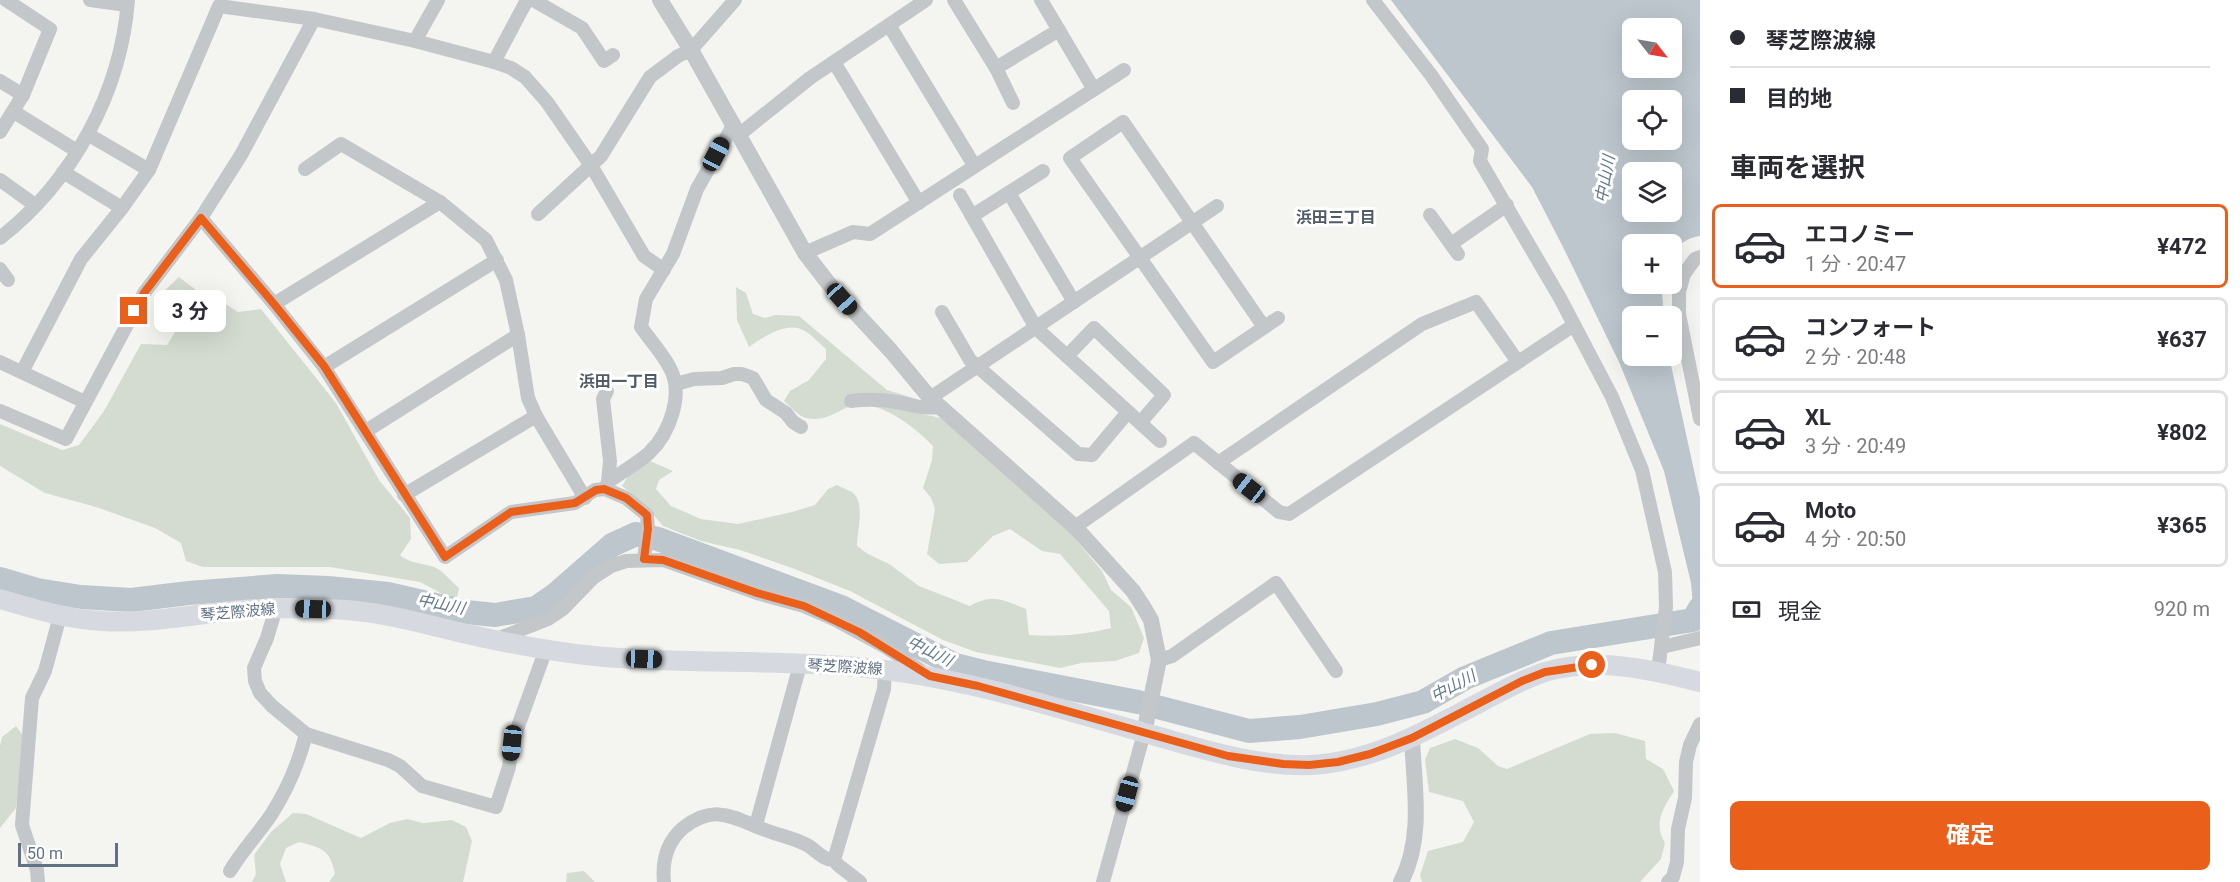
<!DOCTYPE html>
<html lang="ja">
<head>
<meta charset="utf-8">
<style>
  :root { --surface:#fff; --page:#f7f7f7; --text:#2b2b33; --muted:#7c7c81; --line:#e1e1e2; --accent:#ea601b }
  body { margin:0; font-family:Roboto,"Noto Sans JP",sans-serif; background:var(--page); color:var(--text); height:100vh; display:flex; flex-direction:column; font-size:22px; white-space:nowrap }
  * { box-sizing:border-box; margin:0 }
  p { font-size:20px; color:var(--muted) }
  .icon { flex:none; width:33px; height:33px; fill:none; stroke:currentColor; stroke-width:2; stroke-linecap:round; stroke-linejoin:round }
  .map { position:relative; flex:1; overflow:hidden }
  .details { display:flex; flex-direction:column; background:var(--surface); width:540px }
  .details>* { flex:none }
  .top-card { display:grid; align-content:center; height:132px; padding:0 30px; background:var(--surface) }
  .needle { width:39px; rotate:121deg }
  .buttons { position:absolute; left:1622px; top:18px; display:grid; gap:12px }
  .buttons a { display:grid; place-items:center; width:60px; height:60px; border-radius:9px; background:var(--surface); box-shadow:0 6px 24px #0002; font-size:30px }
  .scale { position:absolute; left:18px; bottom:15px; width:100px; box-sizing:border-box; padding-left:6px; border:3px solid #627183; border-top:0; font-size:16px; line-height:21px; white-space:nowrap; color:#627183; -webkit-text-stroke:4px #fff; paint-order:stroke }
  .end { position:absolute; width:27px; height:27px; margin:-14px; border:8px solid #ea601b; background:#fff; box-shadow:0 0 0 3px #fff }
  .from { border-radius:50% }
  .bubble { position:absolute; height:42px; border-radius:9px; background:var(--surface); box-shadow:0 6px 24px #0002; font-size:20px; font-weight:700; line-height:42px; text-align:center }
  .car { position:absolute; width:18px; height:36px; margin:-18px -9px; border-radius:8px; box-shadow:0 0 4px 2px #0007; background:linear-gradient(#222 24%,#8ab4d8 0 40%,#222 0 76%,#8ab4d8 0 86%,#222 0) }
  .top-card b { display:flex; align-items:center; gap:21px; height:57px; font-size:22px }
  .top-card b+b { border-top:2px solid var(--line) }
  .top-card i { width:15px; height:15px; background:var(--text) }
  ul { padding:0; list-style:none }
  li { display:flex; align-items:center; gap:18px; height:84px; margin:0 12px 9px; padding:0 18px; border:3px solid var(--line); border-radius:9px }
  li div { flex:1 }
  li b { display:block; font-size:22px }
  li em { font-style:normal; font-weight:700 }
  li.current { border-color:var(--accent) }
  li>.icon { width:54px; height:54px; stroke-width:1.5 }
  h2 { padding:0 30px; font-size:27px; line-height:72px }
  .pay { display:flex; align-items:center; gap:15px; height:66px; padding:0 30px; font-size:22px }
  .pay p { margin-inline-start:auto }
  .action { display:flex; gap:12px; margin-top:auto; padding:12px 30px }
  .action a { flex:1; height:69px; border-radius:9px; background:var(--accent); color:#fff; font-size:24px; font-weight:700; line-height:69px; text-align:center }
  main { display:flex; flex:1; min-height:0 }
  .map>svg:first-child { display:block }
</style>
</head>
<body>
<main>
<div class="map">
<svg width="1700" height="882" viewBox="0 0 1700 882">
  <rect width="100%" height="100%" fill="#f4f5f0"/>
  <g fill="#d4dcd1">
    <path d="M 179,277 L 196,290 L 212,295 L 238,312 L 261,309 L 336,403 L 379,480 L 410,518 L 411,539 L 400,555 C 412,566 430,562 441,571 C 447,576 453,583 459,588 L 457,598 L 450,598 L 420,582 L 330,567 L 203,567 L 186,561 L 181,543 L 155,528 L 96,507 L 45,493 L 0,466 L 0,424 L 62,450 L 79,445 L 104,411 L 141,344 L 167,345 L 183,319 L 161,294 Z"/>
    <path d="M 736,287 L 746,293 L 753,314 L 765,318 L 776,315 L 799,316 L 887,390 L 917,399 L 923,414 L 945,419 L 1065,527 L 1102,571 L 1111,590 L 1131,607 L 1144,638 L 1139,653 L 1115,661 L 1081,663 L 1060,668 L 976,652 L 943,640 L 850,591 L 792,568 L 740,550 L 701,541 L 663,526 L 647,507 L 622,486 L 629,475 L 650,461 L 673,471 L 659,480 L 656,489 L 671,506 L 701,519 L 738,524 L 792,512 L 815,505 L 828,489 L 837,485 C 842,488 850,490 854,494 C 865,505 857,531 857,546 L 868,554 L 889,564 L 919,586 L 970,606 C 993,593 1002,600 1026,609 L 1029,635 C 1058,637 1083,635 1111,628 L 1109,611 L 1060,554 L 1042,551 L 1010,529 L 993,536 L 967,562 L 939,564 L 927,554 L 935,509 L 931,498 L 923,488 L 932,460 L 933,446 C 915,428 893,410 867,405 C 843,401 832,424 806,418 C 798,416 790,406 784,401 L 790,391 L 809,380 L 826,359 L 826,349 C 819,343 811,334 803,330 C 786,321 762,338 749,347 L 737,320 Z"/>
    <polygon points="16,726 24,737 16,808 0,828 0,746 2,737"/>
    <path d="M 1615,733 L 1645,741 L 1646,759 L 1663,769 L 1674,791 C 1663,809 1653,823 1665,843 L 1661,859 L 1640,882 L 1422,882 L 1420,875 L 1428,851 L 1463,842 L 1474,822 L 1463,801 L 1429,792 L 1425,760 L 1430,748 L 1455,739 L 1478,748 L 1498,766 L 1507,769 L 1590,734 Z"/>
    <path d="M 293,813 L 306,814 L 361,838 L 390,823 L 407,819 L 423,823 L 452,820 L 466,827 L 472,841 L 463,882 L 329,882 L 335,874 C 330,849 322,848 299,842 L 286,848 L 280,864 L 286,882 L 252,882 L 256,874 L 254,855 L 271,832 Z"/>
    <polygon points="584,871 595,882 566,882 567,873"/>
  </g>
  <path fill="#bcc6cc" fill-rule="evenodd" d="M 1391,0 L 1700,0 L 1700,236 C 1689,237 1674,246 1671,258 L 1671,244 L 1632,244 L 1632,284 L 1665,284 L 1662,293 L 1664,316 L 1632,316 L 1632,356 L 1669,356 L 1700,498 L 1700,626 L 1671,633 L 1673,617 L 1690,615 L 1693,605 L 1691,583 L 1664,471 L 1619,362 L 1564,249 L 1532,187 ZM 1632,28 L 1671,28 L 1671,68 L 1632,68 ZM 1632,100 L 1671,100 L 1671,140 L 1632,140 ZM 1632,172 L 1671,172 L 1671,212 L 1632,212 Z"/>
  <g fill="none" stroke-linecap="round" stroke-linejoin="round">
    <polyline stroke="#bcc6cc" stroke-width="24" points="0,579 37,590 81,597 131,600 189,593 277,586 328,588 388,594 466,612 495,615 536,608 556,594 612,545 636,534 658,539 841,607 955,665 983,672 1138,702 1249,731 1300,727 1377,714 1423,702 1465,678 1551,643 1693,620 1700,608"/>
    <g stroke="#c4c7ca" stroke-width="14">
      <polyline points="90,0 127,5"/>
      <polyline points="533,0 582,28 604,61 613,55"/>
      <polyline points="954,0 996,68 1013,103"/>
      <polyline points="1041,0 1093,88"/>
      <polyline points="1373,0 1431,75 1482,149 1480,161 1560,298 1612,397 1642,470 1665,572 1666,607 1658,671"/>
      <polyline points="889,25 974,165"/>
      <polyline points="415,41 438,0"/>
      <polyline points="494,62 527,0"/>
      <polyline points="834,62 919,203"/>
      <polyline points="996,68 1059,30"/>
      <polyline points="0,81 23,95"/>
      <polyline points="14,112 77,151"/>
      <polyline points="0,132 23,95 50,29 6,0"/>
      <polyline points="740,134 810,78 926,0"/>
      <polyline points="89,135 149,170"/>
      <polyline points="305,169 341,144 440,202 486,240 506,280 518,335 528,398 536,416 585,498"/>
      <polyline points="63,172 122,208"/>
      <polyline points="0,180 35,205"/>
      <polyline points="1009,193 1074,302"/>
      <polyline points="960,195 1036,328 1160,441"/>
      <polyline points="538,214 601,156 650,77 678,56 691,50 735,0"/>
      <polyline points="1430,215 1458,254"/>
      <polyline points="972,216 1043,171"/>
      <polyline points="201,218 274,304 324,367 445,557 511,512 575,503 595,490 605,489 626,498 647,515 648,529 644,559"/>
      <path d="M 0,238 C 73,181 121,92 128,0"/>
      <polyline points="1451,244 1507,205"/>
      <polyline points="805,253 853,232 870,234 1124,70"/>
      <polyline points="1700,257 1695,259 1684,274 1679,292 1679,314 1700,419"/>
      <polyline points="0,269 8,280"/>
      <polyline points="274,304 440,202"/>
      <polyline points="942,312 970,360 1078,454 1092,455 1128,412"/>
      <polyline points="1264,327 1123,122 1070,158 1213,362 1278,318"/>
      <polyline points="1067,356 1094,328 1164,395 1140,423"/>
      <polyline points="0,362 85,402"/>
      <polyline points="324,367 497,260"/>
      <polyline points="22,372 81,259 122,208 149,170 219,6 314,19 415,41 494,62 511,68 525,77 547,102 592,167 644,256 664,270"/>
      <polyline points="676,384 694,379 722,378 734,374 742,374 753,378 766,400 786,413 793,422 801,427"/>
      <polyline points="607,391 603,399 610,461 608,482"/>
      <polyline points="930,398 1217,206"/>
      <path d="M 851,401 C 866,399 880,399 896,402 C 913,405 921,409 939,407"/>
      <polyline points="0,411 66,439 144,293 201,218 241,155 314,19"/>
      <polyline points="366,431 518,335"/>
      <polyline points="1218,463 1422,324 1476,302 1518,362"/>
      <path d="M 605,489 L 608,482 C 621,472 637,464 649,453 C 670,433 684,394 670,368 C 663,354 650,340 641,327 L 646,299 L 673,254 L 697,189 L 734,124"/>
      <polyline points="404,495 536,416"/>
      <polyline points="1075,527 1194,443 1279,512 1289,514 1574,325"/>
      <polyline points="276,608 267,638 254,668 255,681 260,693 272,706 306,734 388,760 400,766 422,786 496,807 509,767 512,743 546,649"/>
      <polyline points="497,639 548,619 563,609 594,577 611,566 626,561 663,560 757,593 804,606 834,619 884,646 926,674"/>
      <polyline points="1662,647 1700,638"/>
      <polyline points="1159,660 1172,656 1276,583 1336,671"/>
      <polyline points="756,825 800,665"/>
      <polyline points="834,860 884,689 885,670"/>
      <path d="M 230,871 C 242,851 258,834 271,815 C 287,790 299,762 306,734"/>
      <polyline points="38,882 37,870 22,825 32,698 45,671 60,616"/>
      <path d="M 664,882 C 662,862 667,842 683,828 C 716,802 735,819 768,831 C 781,836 794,838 807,845 C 816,850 824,861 834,860 L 838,865 L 860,882"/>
      <polyline points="1103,882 1144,733"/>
      <polyline points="1668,882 1673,877 1677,862 1678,829 1685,798 1686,762 1690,745 1700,724"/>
    </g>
    <g stroke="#c4c7ca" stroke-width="16">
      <polyline points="660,0 691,50 805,253 829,284 891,351 930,398 1075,527 1133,591 1144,608 1151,620 1159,660 1144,733"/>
      <path d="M 1401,882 C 1424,838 1414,786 1412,739"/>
    </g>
    <path stroke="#d6d9df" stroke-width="20" d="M 0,599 C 34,609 67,619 102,621 C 149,624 195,614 242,610 C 277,607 312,608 347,610 C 384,613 422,623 458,632 C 506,643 556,653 605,657 C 701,665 798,658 893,671 C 983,683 1069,712 1156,736 C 1206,750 1258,767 1311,765 C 1373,762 1427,730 1481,702 C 1502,691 1523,679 1545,672 C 1597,657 1649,669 1700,682"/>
  </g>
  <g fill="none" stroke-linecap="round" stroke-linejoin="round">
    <polyline stroke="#ea601b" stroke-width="8" points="134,311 144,293 201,218 274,304 324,366 445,557 511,512 575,503 596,490 604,489 626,498 647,515 648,529 644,559 663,560 757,593 804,606 859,632 930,676 978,686 1228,756 1283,764 1309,765 1338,762 1370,754 1412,738 1522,681 1545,672 1592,665"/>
  </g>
  <g text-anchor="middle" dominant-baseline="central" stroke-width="6" stroke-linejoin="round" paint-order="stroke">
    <g font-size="15" fill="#627183" stroke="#fff">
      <text transform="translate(238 612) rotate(-5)">琴芝際波線</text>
      <text transform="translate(845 667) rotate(3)">琴芝際波線</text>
    </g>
    <g font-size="16" font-style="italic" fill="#637a87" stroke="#fff">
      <text transform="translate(1605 179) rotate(-80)">中山川</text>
      <text transform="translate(441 604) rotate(11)">中山川</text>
      <text transform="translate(930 651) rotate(26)">中山川</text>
      <text transform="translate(1453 686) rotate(-28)">中山川</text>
    </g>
    <g font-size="16" font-weight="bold" fill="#505b67" stroke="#fff">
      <text x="1336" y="217">浜田三丁目</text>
      <text x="619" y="381">浜田一丁目</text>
    </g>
  </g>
</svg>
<div class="buttons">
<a><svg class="needle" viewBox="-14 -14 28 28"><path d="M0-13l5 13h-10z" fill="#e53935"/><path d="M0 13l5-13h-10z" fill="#7c7c81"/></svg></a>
<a><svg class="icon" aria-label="locate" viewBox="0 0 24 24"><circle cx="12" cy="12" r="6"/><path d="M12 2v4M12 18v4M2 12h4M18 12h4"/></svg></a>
<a><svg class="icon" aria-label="layers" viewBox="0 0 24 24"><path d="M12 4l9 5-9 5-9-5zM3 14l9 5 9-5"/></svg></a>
<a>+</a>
<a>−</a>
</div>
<div class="scale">50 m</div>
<i class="end from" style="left:1592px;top:665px"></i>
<i class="end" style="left:134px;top:311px"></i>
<div class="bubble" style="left:154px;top:290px;width:72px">3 分</div>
<i class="car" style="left:716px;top:154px;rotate:28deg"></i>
<i class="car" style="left:842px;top:299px;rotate:138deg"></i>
<i class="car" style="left:1249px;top:488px;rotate:308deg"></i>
<i class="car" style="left:313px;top:609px;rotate:272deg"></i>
<i class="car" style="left:644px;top:659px;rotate:92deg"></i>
<i class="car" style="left:512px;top:743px;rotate:186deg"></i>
<i class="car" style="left:1127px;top:794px;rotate:195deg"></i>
</div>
<section class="details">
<div class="top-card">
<b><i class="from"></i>琴芝際波線</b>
<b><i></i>目的地</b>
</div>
<h2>車両を選択</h2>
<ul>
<li class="current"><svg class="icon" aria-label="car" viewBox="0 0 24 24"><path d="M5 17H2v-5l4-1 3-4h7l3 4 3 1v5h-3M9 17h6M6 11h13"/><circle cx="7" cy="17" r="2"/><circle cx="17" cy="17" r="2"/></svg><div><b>エコノミー</b><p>1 分 · 20:47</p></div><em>¥472</em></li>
<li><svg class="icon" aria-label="car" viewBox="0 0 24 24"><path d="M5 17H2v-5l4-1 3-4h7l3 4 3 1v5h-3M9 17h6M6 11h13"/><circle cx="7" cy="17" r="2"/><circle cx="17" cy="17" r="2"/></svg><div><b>コンフォート</b><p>2 分 · 20:48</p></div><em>¥637</em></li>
<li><svg class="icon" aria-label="car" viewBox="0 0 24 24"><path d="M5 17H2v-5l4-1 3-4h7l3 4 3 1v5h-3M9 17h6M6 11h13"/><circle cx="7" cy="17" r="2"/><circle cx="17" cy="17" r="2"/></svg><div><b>XL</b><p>3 分 · 20:49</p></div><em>¥802</em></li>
<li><svg class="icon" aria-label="car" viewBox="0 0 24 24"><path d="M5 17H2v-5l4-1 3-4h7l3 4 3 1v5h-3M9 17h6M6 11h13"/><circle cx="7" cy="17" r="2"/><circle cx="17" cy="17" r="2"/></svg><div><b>Moto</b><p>4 分 · 20:50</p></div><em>¥365</em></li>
</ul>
<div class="pay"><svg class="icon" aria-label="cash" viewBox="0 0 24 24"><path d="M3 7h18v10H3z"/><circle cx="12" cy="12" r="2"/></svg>現金<p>920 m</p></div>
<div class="action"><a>確定</a></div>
</section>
</main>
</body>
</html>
